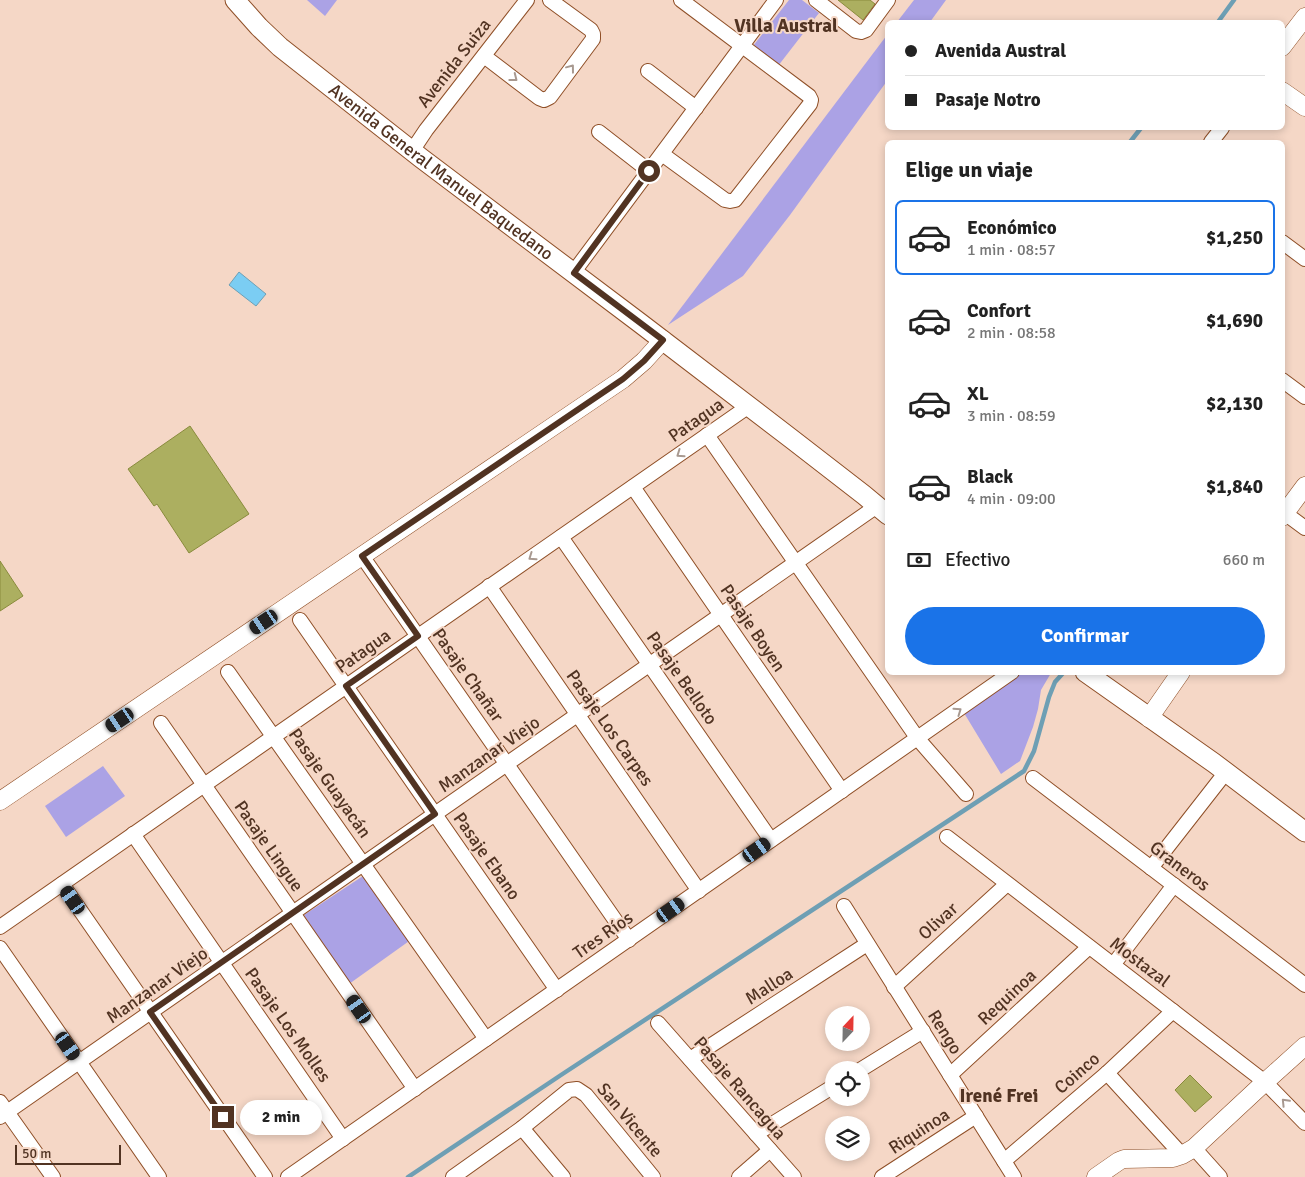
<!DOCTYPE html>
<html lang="es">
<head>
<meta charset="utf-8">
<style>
  :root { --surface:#fff; --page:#f6f6f6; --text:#222; --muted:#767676; --line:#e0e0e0; --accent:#1a73e8 }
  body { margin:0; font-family:Signika,sans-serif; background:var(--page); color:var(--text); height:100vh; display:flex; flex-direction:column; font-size:19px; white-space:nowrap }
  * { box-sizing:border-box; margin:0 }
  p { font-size:16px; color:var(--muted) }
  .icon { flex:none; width:28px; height:28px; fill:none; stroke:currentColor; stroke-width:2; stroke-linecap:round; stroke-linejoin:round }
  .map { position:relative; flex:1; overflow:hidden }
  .sheet { position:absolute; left:885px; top:140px; width:400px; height:535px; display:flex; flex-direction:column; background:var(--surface); border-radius:8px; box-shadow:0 2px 8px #0003 }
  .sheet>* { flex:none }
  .guide { position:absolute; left:885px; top:20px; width:400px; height:110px; border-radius:8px; box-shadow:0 2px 8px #0003; display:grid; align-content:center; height:110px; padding:0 20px; background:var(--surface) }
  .needle { width:32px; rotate:22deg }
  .tools { position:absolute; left:825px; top:1006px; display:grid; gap:10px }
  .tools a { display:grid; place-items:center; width:45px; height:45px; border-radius:50%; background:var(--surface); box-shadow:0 2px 8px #0003; font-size:25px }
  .scale { position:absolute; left:15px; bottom:12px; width:106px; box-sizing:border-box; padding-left:5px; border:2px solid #513322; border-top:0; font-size:14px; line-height:18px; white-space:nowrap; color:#513322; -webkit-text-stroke:4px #f5d7c6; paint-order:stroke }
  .end { position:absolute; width:22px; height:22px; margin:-11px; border:6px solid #513322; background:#fff; box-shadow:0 0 0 2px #fff }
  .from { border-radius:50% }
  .bubble { position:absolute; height:35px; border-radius:18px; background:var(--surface); box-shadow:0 2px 8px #0003; font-size:16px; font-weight:800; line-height:35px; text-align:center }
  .car { position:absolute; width:15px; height:30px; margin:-15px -8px; border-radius:6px; box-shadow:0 0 4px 1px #0007; background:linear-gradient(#222 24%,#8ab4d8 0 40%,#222 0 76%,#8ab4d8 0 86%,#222 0) }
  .guide b { display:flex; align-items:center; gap:18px; height:48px; font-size:19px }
  .guide b+b { border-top:1px solid var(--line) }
  .guide i { width:12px; height:12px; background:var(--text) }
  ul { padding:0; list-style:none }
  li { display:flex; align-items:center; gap:15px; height:75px; margin:0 10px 8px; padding:0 10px; border:2px solid transparent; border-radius:8px }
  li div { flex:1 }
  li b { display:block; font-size:19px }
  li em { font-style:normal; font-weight:800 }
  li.on { border-color:var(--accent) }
  li>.icon { width:45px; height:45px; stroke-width:1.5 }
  h2 { padding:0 20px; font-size:22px; line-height:60px }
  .pay { display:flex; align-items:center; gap:12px; height:55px; padding:0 20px; font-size:19px }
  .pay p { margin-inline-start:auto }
  .cta { display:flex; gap:10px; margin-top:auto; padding:10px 20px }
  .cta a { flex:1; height:58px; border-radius:30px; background:var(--accent); color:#fff; font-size:20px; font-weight:800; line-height:58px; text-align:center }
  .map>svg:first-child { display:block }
</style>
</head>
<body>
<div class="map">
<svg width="1305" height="1177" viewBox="0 0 1305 1177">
  <rect width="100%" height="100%" fill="#f5d7c6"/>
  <g fill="#aba2e5">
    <polygon points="307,0 337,0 325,16"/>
    <polygon points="789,0 802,0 819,13 778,66 753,46"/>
    <polygon points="914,0 946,0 930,22 897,22"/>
    <polygon points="887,35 887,81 790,215 743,276 668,325"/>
    <polygon points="1013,673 1051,673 1041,690 1038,709 1033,727 1020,761 1001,774 961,708"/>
    <polygon points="103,766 125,796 66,837 45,806"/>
    <polygon points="366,874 412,939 349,984 304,915"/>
  </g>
  <polygon fill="#7bcdf3" stroke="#6e9fb4" points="239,272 266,294 256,306 229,285"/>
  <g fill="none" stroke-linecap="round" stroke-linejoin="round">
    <g stroke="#6e9fb4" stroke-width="4.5">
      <polyline points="1218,22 1234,0"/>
      <polyline points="1130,142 1141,128"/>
      <polyline points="408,1177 561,1075 1024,771 1034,751 1049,697 1055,682 1064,672"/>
    </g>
  </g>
  <g fill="#acaf60" stroke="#898b3c">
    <polygon points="838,0 870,0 875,4 863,20"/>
    <polygon points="190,426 249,514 189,553 157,504 154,506 128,469"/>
    <polygon points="0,561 23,596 0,611"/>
    <polygon points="1190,1075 1212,1097 1195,1112 1175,1090"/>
  </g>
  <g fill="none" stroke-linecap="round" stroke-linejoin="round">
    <g stroke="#8f4f27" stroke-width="16">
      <g id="minor">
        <polyline points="816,0 856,31 861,32 866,30 888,0"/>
        <polyline points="484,56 539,98 544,100 550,97 593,39 593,34 591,30 550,0"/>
        <polyline points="648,71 696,108"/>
        <polyline points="599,132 649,171"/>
        <polyline points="1211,142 1222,128"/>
        <polyline points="412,151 426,130 527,0"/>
        <polyline points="662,154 725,200 730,201 735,200 810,104 811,100 809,96 681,0"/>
        <polyline points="1282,242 1305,259"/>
        <polyline points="573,273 776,0"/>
        <polyline points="1282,380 1305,397"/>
        <polyline points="707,435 918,739 966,794"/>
        <polyline points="633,487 842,791"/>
        <polyline points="1282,511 1305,528"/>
        <polyline points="561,537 771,840"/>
        <polyline points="362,556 629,940"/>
        <polyline points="489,586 699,891"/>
        <polyline points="300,620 557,990"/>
        <polyline points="228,672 486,1039"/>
        <polyline points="161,723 415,1089"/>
        <polyline points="1033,778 1305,985"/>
        <polyline points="133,834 343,1139"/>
        <polyline points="947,837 1265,1082 1305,1123"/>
        <polyline points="1151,868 1226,772"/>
        <polyline points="62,884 265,1177"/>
        <polyline points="844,906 1014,1177"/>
        <polyline points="0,927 749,406"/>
        <polyline points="0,948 159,1177"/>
        <polyline points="1113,965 1174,885"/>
        <polyline points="894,987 1007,884"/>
        <polyline points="658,1023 794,1177"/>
        <polyline points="690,1059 867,944"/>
        <polyline points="860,1070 923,1031"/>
        <polyline points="1107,1073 1182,1155"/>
        <polyline points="950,1075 1089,947"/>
        <polyline points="0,1102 53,1177"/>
        <polyline points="0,1117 877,506"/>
        <polyline points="522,1128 563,1177"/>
        <polyline points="756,1134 834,1086"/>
        <polyline points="1194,1148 1220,1177"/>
        <polyline points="1004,1161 1107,1073 1173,1011"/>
        <polyline points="288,1177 1012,672"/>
        <polyline points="453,1177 522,1128 569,1090 577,1089 586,1095 653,1177"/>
        <polyline points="739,1177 770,1150"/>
        <polyline points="882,1177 976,1116"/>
      </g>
    </g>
    <g stroke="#8f4f27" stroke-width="19">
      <g id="tertiary">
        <polyline points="1282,47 1305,17"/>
        <polyline points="1282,91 1305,107"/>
        <polyline points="1282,517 1305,486"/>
        <polyline points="1149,718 1181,672"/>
        <polyline points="0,801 623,379 644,361 663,340"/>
        <polyline points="1096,1177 1119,1161 1124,1159 1173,1158 1182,1155 1194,1148 1265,1082 1305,1046"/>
      </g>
    </g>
    <g stroke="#8f4f27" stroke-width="21">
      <g id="secondary">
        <path id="s1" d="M 235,0 L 259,27 L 280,47 L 421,158 L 640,323 L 793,440 L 864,495 L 888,515"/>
        <polyline points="1085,672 1214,763 1305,832"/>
      </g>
    </g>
    <use href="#minor" stroke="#fff" stroke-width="14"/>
    <use href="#tertiary" stroke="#fff" stroke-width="18"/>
    <use href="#secondary" stroke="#fff" stroke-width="19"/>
  </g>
  <defs><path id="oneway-chevron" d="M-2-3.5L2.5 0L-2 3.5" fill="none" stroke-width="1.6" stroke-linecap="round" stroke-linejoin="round" transform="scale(1.25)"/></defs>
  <g stroke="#a89990">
    <use href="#oneway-chevron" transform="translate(571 68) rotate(-53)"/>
    <use href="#oneway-chevron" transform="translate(514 78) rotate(38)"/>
    <use href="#oneway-chevron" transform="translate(680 454) rotate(145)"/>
    <use href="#oneway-chevron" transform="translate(532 557) rotate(145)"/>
    <use href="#oneway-chevron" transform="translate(958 711) rotate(-35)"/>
    <use href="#oneway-chevron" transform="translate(1285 1102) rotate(-134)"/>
  </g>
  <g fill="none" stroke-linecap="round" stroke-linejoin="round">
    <polyline stroke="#513322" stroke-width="6" points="223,1117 150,1012 435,814 346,686 418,636 362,556 623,379 644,361 663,340 574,273 649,171"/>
  </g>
  <g text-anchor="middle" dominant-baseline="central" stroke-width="4" stroke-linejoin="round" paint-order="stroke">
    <g font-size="18" fill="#513322" stroke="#f5d7c6">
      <text transform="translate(454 63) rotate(-52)">Avenida Suiza</text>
      <text stroke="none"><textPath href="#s1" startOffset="269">Avenida General Manuel Baquedano</textPath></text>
      <text transform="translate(696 420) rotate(-35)">Patagua</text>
      <text transform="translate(753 628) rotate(56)">Pasaje Boyen</text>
      <text transform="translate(363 651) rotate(-35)">Patagua</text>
      <text transform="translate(468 675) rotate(55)">Pasaje Chañar</text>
      <text transform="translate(682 678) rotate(55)">Pasaje Belloto</text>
      <text transform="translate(610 728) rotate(55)">Pasaje Los Carpes</text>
      <text transform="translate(489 754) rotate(-35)">Manzanar Viejo</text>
      <text transform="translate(330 783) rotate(55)">Pasaje Guayacán</text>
      <text transform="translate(269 846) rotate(55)">Pasaje Lingue</text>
      <text transform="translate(487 856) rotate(55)">Pasaje Ebano</text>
      <text transform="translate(1180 866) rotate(37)">Graneros</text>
      <text transform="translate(938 921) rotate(-42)">Olivar</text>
      <text transform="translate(603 935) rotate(-35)">Tres Ríos</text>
      <text transform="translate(1140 962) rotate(37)">Mostazal</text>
      <text transform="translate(157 985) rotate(-35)">Manzanar Viejo</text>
      <text transform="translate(769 986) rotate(-33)">Malloa</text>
      <text transform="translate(1007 997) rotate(-43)">Requinoa</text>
      <text transform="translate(288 1025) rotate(55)">Pasaje Los Molles</text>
      <text transform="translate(945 1032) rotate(58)">Rengo</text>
      <text transform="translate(1077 1073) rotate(-41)">Coinco</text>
      <text transform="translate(740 1088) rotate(49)">Pasaje Rancagua</text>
      <text transform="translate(630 1120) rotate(50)">San Vicente</text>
      <text transform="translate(919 1131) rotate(-33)">Riquinoa</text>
    </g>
    <g font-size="19" font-weight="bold" fill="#513322" stroke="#f5d7c6">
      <text x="786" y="26">Villa Austral</text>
      <text x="999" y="1096">Irené Frei</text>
    </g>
  </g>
</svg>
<div class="tools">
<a><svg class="needle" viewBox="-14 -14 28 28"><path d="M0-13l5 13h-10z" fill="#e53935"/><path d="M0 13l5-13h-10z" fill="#767676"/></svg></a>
<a><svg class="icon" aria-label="locate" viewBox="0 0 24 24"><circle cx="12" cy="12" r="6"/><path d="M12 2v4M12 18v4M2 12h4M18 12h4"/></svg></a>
<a><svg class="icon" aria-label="layers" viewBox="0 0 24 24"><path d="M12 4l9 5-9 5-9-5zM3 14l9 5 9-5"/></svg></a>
</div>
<div class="scale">50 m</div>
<i class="end from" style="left:649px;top:171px"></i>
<i class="end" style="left:223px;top:1117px"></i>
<div class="bubble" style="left:240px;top:1100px;width:82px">2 min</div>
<i class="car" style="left:264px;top:622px;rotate:236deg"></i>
<i class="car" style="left:120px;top:720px;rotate:236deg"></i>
<i class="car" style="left:757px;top:850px;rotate:55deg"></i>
<i class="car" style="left:73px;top:900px;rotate:325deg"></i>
<i class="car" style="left:671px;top:910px;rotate:55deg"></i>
<i class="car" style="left:359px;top:1009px;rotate:325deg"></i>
<i class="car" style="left:68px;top:1046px;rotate:145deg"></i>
<div class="guide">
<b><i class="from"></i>Avenida Austral</b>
<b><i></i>Pasaje Notro</b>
</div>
<section class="sheet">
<h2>Elige un viaje</h2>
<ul>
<li class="on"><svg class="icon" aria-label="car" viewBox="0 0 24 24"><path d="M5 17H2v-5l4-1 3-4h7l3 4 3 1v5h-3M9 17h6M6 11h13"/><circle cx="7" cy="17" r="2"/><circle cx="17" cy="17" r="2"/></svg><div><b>Económico</b><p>1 min · 08:57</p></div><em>$1,250</em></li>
<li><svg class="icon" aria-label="car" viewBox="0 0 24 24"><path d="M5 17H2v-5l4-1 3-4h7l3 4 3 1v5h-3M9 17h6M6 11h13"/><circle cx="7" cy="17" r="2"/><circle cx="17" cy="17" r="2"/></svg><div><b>Confort</b><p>2 min · 08:58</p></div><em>$1,690</em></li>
<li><svg class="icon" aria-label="car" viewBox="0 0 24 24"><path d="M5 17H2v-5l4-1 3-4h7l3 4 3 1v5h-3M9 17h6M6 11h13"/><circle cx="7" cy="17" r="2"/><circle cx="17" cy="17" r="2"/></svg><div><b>XL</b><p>3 min · 08:59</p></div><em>$2,130</em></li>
<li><svg class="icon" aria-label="car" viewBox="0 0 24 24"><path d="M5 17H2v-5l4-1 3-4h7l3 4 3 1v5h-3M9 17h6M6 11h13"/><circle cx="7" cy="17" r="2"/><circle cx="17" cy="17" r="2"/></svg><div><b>Black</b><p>4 min · 09:00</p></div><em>$1,840</em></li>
</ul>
<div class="pay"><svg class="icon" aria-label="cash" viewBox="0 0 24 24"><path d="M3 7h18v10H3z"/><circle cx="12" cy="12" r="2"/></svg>Efectivo<p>660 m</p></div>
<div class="cta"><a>Confirmar</a></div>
</section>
</div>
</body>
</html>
